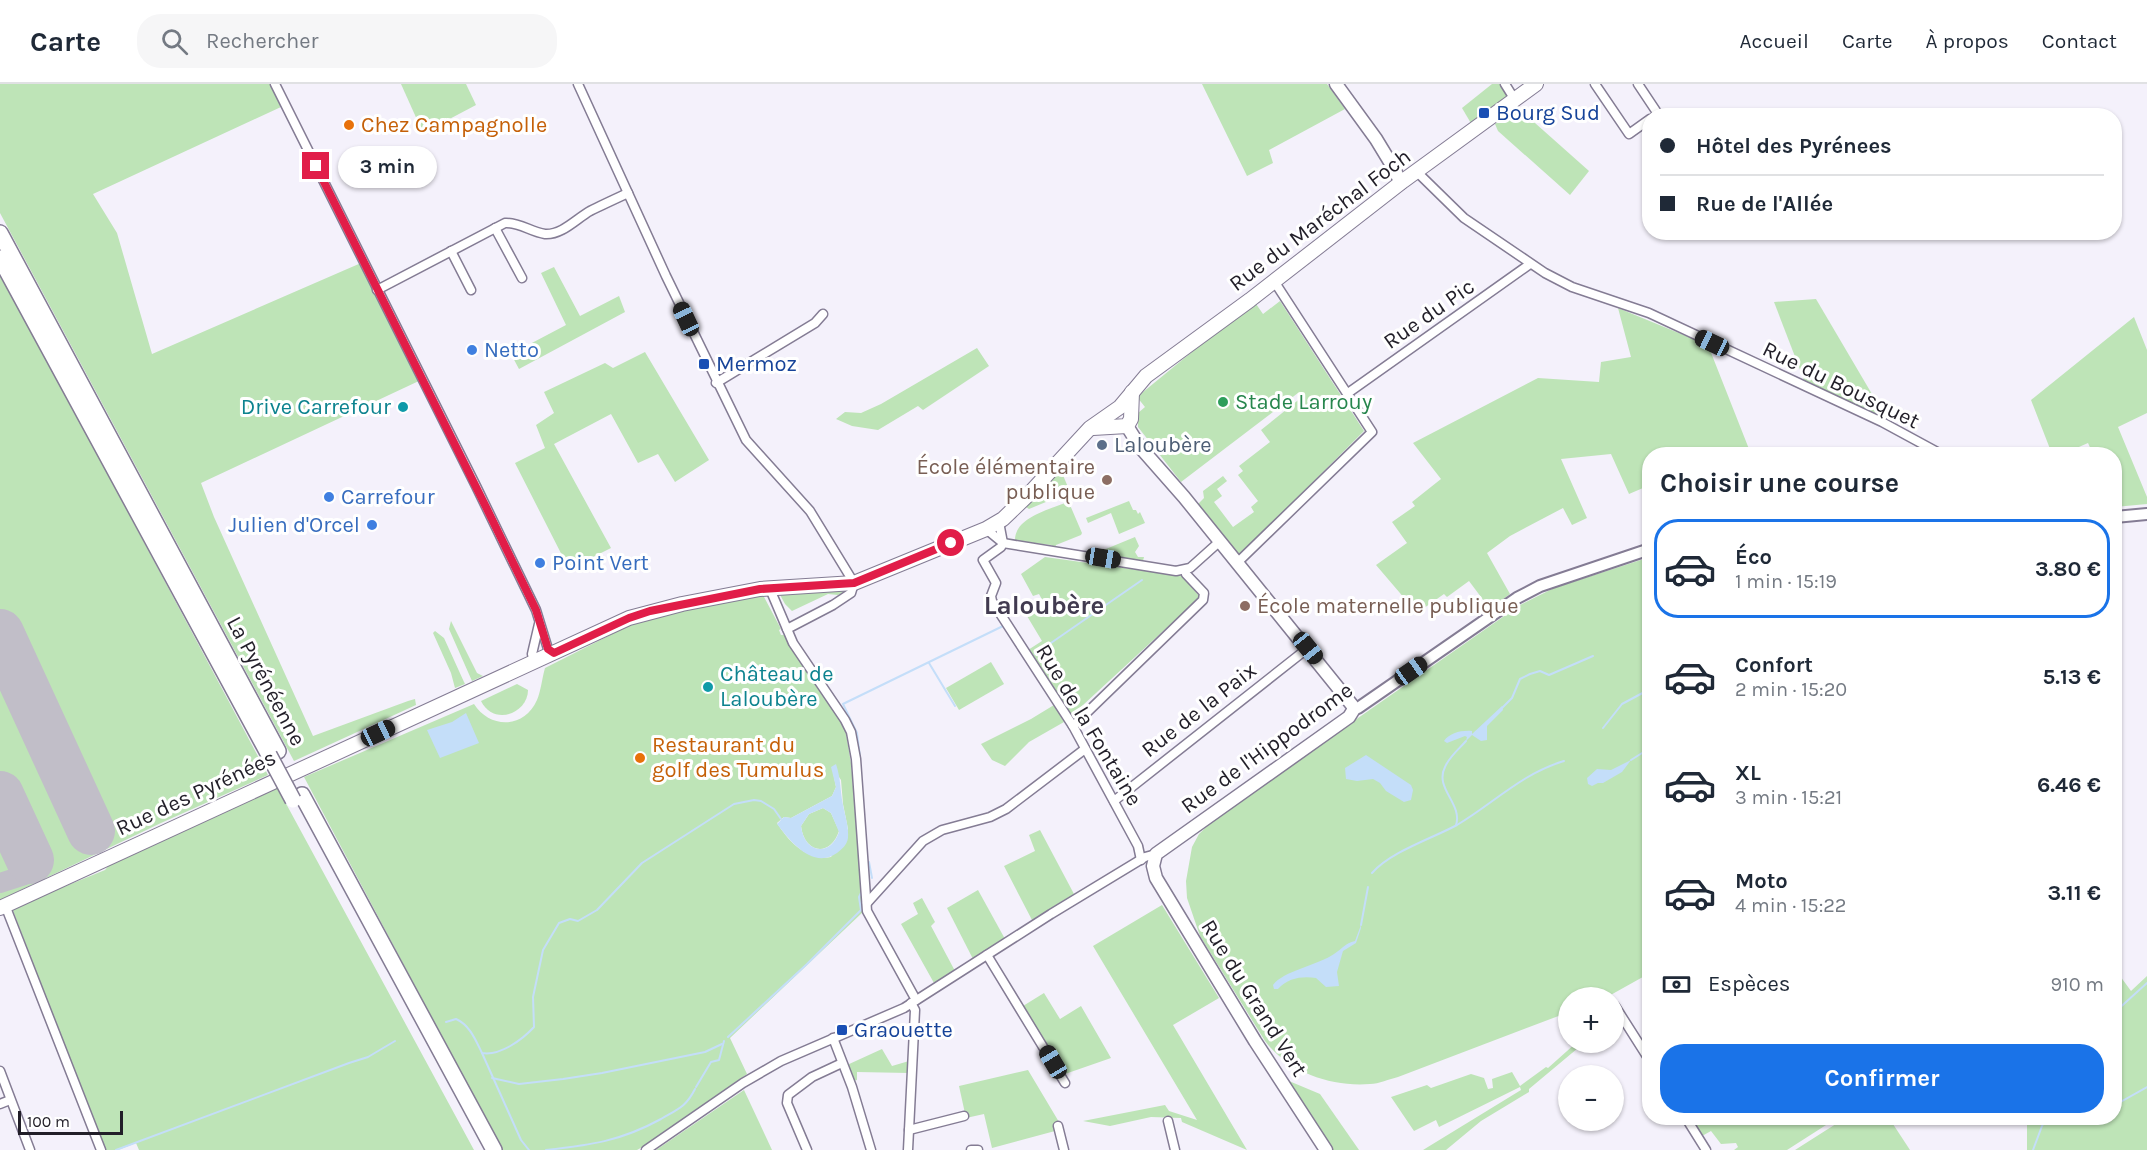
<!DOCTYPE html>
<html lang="fr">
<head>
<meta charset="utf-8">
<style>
  :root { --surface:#fff; --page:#f6f6f7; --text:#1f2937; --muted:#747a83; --line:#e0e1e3; --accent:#1a73e8 }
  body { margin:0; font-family:Karla,sans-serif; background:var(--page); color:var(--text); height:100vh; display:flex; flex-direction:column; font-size:22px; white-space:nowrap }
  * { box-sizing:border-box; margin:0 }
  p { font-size:20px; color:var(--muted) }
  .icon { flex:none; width:33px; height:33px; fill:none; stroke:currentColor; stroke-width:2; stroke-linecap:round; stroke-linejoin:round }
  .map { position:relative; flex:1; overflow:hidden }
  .panel { position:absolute; left:1642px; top:363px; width:480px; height:678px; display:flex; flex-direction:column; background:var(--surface); border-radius:24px; box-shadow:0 2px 4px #0004 }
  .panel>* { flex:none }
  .guide { position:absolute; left:1642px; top:24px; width:480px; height:132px; border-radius:24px; box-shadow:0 2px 4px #0004; display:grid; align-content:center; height:132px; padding:0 18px; background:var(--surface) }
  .controls { position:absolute; left:1558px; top:903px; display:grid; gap:12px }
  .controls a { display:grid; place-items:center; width:66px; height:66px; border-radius:50%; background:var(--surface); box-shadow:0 2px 4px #0004; font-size:30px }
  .scale { position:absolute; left:18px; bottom:15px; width:105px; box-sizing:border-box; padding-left:6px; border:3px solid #211e28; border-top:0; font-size:16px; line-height:21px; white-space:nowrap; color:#211e28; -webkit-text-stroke:4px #fff; paint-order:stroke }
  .end { position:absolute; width:27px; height:27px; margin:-14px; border:8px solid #e11d48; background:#fff; box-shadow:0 0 0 3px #fff }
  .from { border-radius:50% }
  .bubble { position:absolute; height:42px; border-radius:21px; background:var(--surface); box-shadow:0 2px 4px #0004; font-size:20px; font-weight:700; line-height:42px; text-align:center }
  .car { position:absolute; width:18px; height:36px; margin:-18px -9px; border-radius:8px; box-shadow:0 0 4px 2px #0007; background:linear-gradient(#222 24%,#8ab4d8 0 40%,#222 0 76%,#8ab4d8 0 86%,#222 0) }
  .guide b { display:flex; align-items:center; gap:21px; height:57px; font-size:22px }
  .guide b+b { border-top:2px solid var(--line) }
  .guide i { width:15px; height:15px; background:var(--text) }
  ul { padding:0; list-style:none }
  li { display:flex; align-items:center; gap:18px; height:99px; margin:0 12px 9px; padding:0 6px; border:3px solid transparent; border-radius:24px }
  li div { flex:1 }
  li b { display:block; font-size:22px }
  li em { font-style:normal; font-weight:700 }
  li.selected { border-color:var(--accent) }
  li>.icon { width:54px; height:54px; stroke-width:1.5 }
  h2 { padding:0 18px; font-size:27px; line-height:72px }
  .pay { display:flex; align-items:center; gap:15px; height:66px; padding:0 18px; font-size:22px }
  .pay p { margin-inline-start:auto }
  .action { display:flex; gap:12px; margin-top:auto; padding:12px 18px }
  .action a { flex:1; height:69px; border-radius:24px; background:var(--accent); color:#fff; font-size:24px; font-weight:700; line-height:69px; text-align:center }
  header { display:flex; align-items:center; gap:36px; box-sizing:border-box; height:84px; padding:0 30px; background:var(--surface); border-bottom:2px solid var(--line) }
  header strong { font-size:28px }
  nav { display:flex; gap:33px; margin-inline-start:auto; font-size:21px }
  .search { width:420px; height:54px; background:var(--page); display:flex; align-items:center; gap:15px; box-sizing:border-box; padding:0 21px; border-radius:24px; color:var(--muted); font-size:22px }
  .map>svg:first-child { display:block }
</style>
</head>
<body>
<header>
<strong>Carte</strong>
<div class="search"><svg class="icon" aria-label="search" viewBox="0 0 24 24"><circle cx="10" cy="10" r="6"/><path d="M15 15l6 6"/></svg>Rechercher</div>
<nav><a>Accueil</a><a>Carte</a><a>À propos</a><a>Contact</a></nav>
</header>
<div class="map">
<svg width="2147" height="1066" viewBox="0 0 2147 1066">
  <rect width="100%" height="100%" fill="#f4f1fb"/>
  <g fill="#bee4b7" fill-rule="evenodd">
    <polygon points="0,0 270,0 281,23 93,110 117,149 152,270 361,179 421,296 201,399 214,433 313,652 408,617 415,615 416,621 294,677 0,129"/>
    <polygon points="401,0 466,0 476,21 423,49"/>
    <polygon points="1202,0 1327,0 1345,25 1269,66 1273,79 1247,92"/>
    <polygon points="1492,0 1502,0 1508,12 1472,41 1462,24"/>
    <polygon points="1518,24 1589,87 1570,111 1498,47 1495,40"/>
    <polygon points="554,183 580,232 619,212 625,228 519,285 511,270 566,241 541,189"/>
    <polygon points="0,188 268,691 161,739 0,816"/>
    <polygon points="1816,215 1889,339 1804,296 1774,218"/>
    <polygon points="1254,217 1263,230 1280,217 1364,347 1239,472 1198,420 1204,414 1203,407 1223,392 1227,397 1217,405 1222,412 1214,418 1233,443 1254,428 1251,423 1258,417 1238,391 1243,387 1239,382 1270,358 1261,346 1302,313 1298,309 1181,398 1138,343 1138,329 1145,323 1137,313"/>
    <polygon points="1618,224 1708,261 1749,365 1737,370 1704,370 1702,368 1695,370 1650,370 1650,401 1629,410 1611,370 1561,375 1587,434 1572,441 1563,424 1510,452 1487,469 1510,510 1490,525 1469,497 1447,513 1444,510 1417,529 1376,481 1407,459 1392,438 1415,422 1412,418 1441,395 1413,359 1538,294 1599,298 1601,278 1631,273"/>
    <polygon points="2134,233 2147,266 2147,329 2118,343 2147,413 2147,420 2115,423 2115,370 2093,370 2088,359 2063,370 2052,370 2031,316"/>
    <polygon points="977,264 989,282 923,326 918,322 878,346 852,342 836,335 845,328 861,329 881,320"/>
    <polygon points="645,268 709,376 675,398 658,370 638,379 611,330 554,360 611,464 569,485 515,379 545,364 536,341 554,329 544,308 605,279 613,284"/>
    <polygon points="1060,384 1070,408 1029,425 1026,423 1030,415"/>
    <polygon points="1129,417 1133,426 1136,426 1138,430 1140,428 1145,439 1119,450 1111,429 1088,439 1086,434"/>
    <path d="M 1065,419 L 1070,421 L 1082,449 L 1081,451 L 1056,461 L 1055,464 L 1051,461 L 1015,457 C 1014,434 1048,426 1065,419 Z"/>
    <polygon points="1135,453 1139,462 1135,468 1138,473 1144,473 1143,477 1103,470 1101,467"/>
    <polygon points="1045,473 1182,492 1200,513 1070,633 1028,566 1042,557 1027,532 1040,528 1040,525 1045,521 1039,510 1033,512 1021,490"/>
    <path d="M 1650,473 L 1650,889 L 1607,913 L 1569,914 L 1569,928 L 1398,993 C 1389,995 1379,1000 1370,1000 C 1331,1003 1289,989 1265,957 L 1200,852 L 1187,814 L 1186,797 L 1192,763 L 1199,750 L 1219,731 L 1520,521 L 1554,504 Z"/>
    <polygon points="840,506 847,506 838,511 828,510 792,527 785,520 779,509"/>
    <path d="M 763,511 L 781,545 L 779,546 L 781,551 L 785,551 L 836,626 L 845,644 L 851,679 L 863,828 L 730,954 L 747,990 L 653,1057 L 637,1066 L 502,1066 L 304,693 L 474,620 C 490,645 524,645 537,616 C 541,607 542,594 545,584 L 626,543 L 656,532 ZM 832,683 L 841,696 L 843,720 L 848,745 L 831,773 C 807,777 789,758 777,739 L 784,733 L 791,734 L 832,712 L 836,703 Z"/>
    <polygon points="451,537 477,589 483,592 472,597 449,545"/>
    <polygon points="435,547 444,554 464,598 465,600 455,604 451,589 433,549"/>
    <polygon points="991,578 1004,600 959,626 946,604"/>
    <path d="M 517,600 L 528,606 C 528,629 494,643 481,617 Z"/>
    <polygon points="1054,621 1064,638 1029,658 1005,682 992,676 981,660 1031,635"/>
    <polygon points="277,703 474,1066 139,1066 136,1059 118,1066 104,1066 12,824 105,786 110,780"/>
    <path d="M 823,724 L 831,729 L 839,747 C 830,774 804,769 801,742 L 809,730 Z"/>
    <polygon points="1040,746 1074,810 1032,836 1004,782 1035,767 1029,751"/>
    <polygon points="978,806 1005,855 973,875 947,824"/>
    <polygon points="922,814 935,838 931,842 955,887 934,899 901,840 918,830 913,819"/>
    <polygon points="1162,821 1219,914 1173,941 1247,1066 1182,1038 1181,1034 1151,1033 1110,1042 1083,1037 1165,1021 1169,1027 1197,1036 1093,862"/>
    <polygon points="2115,885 2131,907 2147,892 2147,1066 2027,1066 2027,1034 2115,1034"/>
    <polygon points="1044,909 1060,935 1081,922 1111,974 1065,990 1023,922"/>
    <polygon points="1576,959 1584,959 1529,1005 1529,1008 1481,1037 1446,1066 1423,1066 1521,1006 1520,1003 1439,1043 1436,1036 1414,1047 1391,1013 1427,1001 1431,1004 1471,990 1484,994 1488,1005 1493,1004 1492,995 1512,988 1520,1002 1546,983 1548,984"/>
    <polygon points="882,965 892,982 909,977 909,989 857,988 857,996 853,997 847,981"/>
    <polygon points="1028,986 1059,1038 1054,1039 1055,1047 992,1064 984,1030 966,1034 959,1002"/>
    <polygon points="1289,997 1320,1010 1359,1066 1333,1066 1310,1036 1288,1000"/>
    <polygon points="744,1006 772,1066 656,1066"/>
    <polygon points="1690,1034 1889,1034 1910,1066 1795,1066 1839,1038 1837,1034 1787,1066 1734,1066 1738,1063 1736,1059 1721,1060 1711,1047 1702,1052"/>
  </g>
  <g fill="#c4def9" fill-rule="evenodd">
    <path d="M 1502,622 L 1503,626 L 1487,642 L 1487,656 L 1481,657 L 1472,651 L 1466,657 L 1467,653 L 1465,652 L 1447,659 L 1444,657 C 1449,649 1462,646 1472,647 L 1472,650 Z"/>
    <polygon points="466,629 479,659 440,674 427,646 452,638"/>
    <polygon points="1366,671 1411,701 1413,706 1411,716 1404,718 1386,707 1380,699 1373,695 1357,697 1346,695 1345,684"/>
    <polygon points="1631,676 1622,688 1603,699 1598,699 1592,702 1588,700 1587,694 1597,685 1611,686"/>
    <path d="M 836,680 C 841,695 840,706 843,721 C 845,732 849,743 848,754 C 847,761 842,765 837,769 C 813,786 790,757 777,740 L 784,733 L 791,734 L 832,712 L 836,703 L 831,683 ZM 823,724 L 831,729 L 839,748 C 830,774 804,769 801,742 L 809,730 Z"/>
    <path d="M 1361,841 L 1361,844 L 1356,859 L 1343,867 L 1337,888 L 1339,902 L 1326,903 L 1316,894 C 1302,892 1288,894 1278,905 L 1274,905 L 1273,901 C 1283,887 1318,881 1334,870 C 1342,865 1345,859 1355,857 Z"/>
  </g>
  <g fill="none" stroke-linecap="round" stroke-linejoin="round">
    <g stroke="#c4def9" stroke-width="2">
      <polyline points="1035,570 1142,496"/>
      <polyline points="929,579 955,622"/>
      <polyline points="1501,625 1512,614 1520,595 1530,590 1540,587 1549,591 1593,572"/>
      <polyline points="1603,644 1622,620 1650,605"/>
      <polyline points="860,673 857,649 843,620 845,619 1003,542"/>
      <polyline points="1631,676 1650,664"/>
      <path d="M 1456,741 C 1463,720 1434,704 1445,683 C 1449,673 1459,665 1466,657"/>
      <polyline points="869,778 872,794"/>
      <path d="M 1372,789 C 1392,767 1431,755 1457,741 C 1494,719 1521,690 1564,677"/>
      <polyline points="1361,841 1368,803"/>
      <polyline points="2115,928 2147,899"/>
      <path d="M 446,938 L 456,935 C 470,941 476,957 482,969 C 500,972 522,956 534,943 L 533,913 L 543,866 L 559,839 L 570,835 L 578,837 L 597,826 L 642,779 L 734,720 L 754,716 L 761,717 L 774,725 L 781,735"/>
      <polyline points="728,953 807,880 861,826 859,813 862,807"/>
      <polyline points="482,969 521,1056 529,1066"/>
      <polyline points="492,994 519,1000 563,995 602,989 705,968 722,960"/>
      <polyline points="696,1003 711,978 719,976 724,957"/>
      <polyline points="2115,1021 2147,1003"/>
      <path d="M 2056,1034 C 2073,1038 2076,1043 2094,1034"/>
      <polyline points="116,1066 349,979 368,973 395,957"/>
      <path d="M 546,1066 C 591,1061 621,1057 661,1035 C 678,1025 686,1023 695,1005"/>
      <polyline points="2033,1066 2042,1042 2047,1034"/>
    </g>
    <polyline stroke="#c1bec8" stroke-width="20" points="0,799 31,789"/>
    <g stroke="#c1bec8" stroke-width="48">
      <polyline points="0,549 91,747"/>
      <polyline points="0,711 30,776"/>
    </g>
    <g stroke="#847c94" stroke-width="11">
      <g id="minor">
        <polyline points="275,0 476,402 536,526 548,565 553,569"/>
        <polyline points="578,0 666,192 746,356 810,427 854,499 851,509 833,521 787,545"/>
        <polyline points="1505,0 1515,16"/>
        <polyline points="1595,0 1629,50 1650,35"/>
        <polyline points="1638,0 1658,30 1655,32"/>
        <polyline points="1417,88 1464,134 1545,189 1572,203 1649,229 1882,338 1941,370"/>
        <polyline points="495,144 522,194"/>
        <polyline points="451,167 471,206"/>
        <path d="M 377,206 L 505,139 C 519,138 531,148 545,150 C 562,151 576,135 590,127 C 602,121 615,115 628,109"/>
        <polyline points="716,299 815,239 823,230"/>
        <polyline points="1348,309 1530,180"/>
        <polyline points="999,438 1003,459 1001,463 983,476 996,499 991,512 992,517 1073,642 1138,762 1141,776"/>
        <polyline points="986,445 1003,459 1176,487 1190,484 1219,458"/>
        <polyline points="1237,479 1372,348 1274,197"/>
        <polyline points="770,505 793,559 845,636 851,648 856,675 867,827 916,916"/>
        <polyline points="534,578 532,570 539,540"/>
        <polyline points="1073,642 1203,516 1204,509 1186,490 1185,486"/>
        <polyline points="1114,717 1308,564"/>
        <polyline points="867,819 923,757 942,746 990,733 1006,725 1085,665"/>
        <polyline points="5,821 101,1066"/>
        <polyline points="987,871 1065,999"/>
        <polyline points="1615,922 1650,977"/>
        <polyline points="833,954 852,1003 871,1066"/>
        <polyline points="0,987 30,1066"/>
        <polyline points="0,1020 10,1016"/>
        <polyline points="1686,1034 1706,1066"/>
        <polyline points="1168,1037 1175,1066"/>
        <polyline points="1058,1042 1064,1066"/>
        <polyline points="909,1046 964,1032"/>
        <polyline points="646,1066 743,999 781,977 904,924 1051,830 1145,773 1156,770"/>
        <polyline points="807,1066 787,1019 788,1011 812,993 842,979"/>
        <polyline points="908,1066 915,926 911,919"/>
        <polyline points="971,1066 978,1066"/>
      </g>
    </g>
    <g stroke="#847c94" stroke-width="14">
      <g id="tertiary">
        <polyline points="2115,433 2147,430"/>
        <polyline points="1354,625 1358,624 1517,514 1540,502 1650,465"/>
      </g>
    </g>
    <g stroke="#847c94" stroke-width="15">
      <g id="secondary">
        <polyline points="1336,0 1376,55 1393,83 1401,99"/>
        <polyline points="1127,342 1140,363 1184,413 1352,621 1354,625 1349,633 1156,770 1153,782 1156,794 1255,957 1326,1066"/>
      </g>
    </g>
    <g stroke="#847c94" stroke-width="16">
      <g id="primary">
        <polyline points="1093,344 1127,342 1131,335 1132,308"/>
        <polyline points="0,824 629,534 682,520 760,505 854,499 986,445 1003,435 1029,410 1090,344 1120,323 1146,292 1250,216 1403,97 1536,0"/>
      </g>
    </g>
    <g stroke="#847c94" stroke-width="18">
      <g id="motorway">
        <polyline points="0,149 278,667"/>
        <polyline points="0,174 269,671"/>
        <polyline points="302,711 494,1066"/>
      </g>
    </g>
    <use href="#minor" stroke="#fff" stroke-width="8"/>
    <use href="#tertiary" stroke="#fff" stroke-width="10"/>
    <use href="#secondary" stroke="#fff" stroke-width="12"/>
    <use href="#primary" stroke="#fff" stroke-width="14"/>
    <use href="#motorway" stroke="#fff" stroke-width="15"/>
    <g stroke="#847c94" stroke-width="18" stroke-linecap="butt">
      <polyline id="motorway-bridge" points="269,671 293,716"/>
    </g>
    <use href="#motorway-bridge" stroke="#fff" stroke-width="15"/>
  </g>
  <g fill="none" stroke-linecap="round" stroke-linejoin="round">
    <polyline stroke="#e11d48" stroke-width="8" points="316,82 486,423 536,526 548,565 554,569 629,534 650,527 760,505 854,499 951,459"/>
  </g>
  <g fill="#1a4fb4" stroke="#fff" stroke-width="2">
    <rect x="1478" y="23" width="12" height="12" rx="3"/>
    <rect x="698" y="274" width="12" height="12" rx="3"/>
    <rect x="836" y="940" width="12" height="12" rx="3"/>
  </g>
  <g fill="#e8710a" stroke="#fff" stroke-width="2">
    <circle cx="349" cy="41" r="6"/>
    <circle cx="640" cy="674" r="6"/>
  </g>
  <g fill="#3f7fe0" stroke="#fff" stroke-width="2">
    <circle cx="472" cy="266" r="6"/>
    <circle cx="329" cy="413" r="6"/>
    <circle cx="372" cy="441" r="6"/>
    <circle cx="540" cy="479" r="6"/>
  </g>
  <circle fill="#2e9e5b" stroke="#fff" stroke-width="2" cx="1223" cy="318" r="6"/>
  <g fill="#0f9aa8" stroke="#fff" stroke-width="2">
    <circle cx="403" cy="323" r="6"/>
    <circle cx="708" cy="603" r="6"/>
  </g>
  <circle fill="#5c6f8a" stroke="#fff" stroke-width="2" cx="1102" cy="361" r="6"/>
  <g fill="#8d6e63" stroke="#fff" stroke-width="2">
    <circle cx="1107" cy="396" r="6"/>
    <circle cx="1245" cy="522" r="6"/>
  </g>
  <g text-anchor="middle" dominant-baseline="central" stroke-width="6" stroke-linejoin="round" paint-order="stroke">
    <g font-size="22" fill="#164399" stroke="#fff" text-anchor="start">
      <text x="1496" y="29">Bourg Sud</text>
      <text x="716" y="280">Mermoz</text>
      <text x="854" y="946">Graouette</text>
    </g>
    <g font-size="22" fill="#c56008" stroke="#fff" text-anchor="start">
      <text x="361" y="41">Chez Campagnolle</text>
      <text x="652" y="661">Restaurant du<tspan x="652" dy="25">golf des Tumulus</tspan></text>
    </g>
    <g font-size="22" fill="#211e28" stroke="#fff">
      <text transform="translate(1320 136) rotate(-37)">Rue du Maréchal Foch</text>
      <text transform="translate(1429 230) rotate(-35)">Rue du Pic</text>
      <text transform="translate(1841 301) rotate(26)">Rue du Bousquet</text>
      <text transform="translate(266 597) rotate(62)">La Pyrénéenne</text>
      <text transform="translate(1199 626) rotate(-38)">Rue de la Paix</text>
      <text transform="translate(1089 641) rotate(59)">Rue de la Fontaine</text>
      <text transform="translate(1267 664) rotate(-36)">Rue de l'Hippodrome</text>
      <text transform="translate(196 709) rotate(-25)">Rue des Pyrénées</text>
      <text transform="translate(1254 914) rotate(58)">Rue du Grand Vert</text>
    </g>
    <g font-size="22" fill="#366cbe" stroke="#fff" text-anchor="start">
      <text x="484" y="266">Netto</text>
      <text x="341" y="413">Carrefour</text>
      <text x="360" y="441" text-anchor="end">Julien d'Orcel</text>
      <text x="552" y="479">Point Vert</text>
    </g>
    <g font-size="22" fill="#27864d" stroke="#fff" text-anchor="start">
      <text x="1235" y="318">Stade Larrouy</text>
    </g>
    <g font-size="22" fill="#0d838f" stroke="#fff" text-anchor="end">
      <text x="391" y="323">Drive Carrefour</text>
      <text x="720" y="590" text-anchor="start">Château de<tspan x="720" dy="25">Laloubère</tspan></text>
    </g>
    <g font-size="22" fill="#4e5e75" stroke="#fff" text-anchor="start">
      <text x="1114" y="361">Laloubère</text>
    </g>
    <g font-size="22" fill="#785e54" stroke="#fff" text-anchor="end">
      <text x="1095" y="383">École élémentaire<tspan x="1095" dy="25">publique</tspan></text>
      <text x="1257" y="522" text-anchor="start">École maternelle publique</text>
    </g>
    <g font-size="26" font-weight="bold" fill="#423b50" stroke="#fff">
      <text x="1044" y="521">Laloubère</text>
    </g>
  </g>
</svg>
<div class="controls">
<a>+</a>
<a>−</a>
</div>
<div class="scale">100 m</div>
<i class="end from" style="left:951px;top:459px"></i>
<i class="end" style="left:316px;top:82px"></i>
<div class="bubble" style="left:338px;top:62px;width:99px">3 min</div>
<i class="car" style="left:686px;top:235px;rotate:335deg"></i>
<i class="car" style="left:1712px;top:259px;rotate:295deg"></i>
<i class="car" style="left:1103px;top:474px;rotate:99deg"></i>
<i class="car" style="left:1308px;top:564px;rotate:141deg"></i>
<i class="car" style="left:1411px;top:587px;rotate:55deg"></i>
<i class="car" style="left:378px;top:649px;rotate:65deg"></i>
<i class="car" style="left:1053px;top:978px;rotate:329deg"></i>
<div class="guide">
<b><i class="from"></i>Hôtel des Pyrénees</b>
<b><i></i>Rue de l'Allée</b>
</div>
<section class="panel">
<h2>Choisir une course</h2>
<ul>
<li class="selected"><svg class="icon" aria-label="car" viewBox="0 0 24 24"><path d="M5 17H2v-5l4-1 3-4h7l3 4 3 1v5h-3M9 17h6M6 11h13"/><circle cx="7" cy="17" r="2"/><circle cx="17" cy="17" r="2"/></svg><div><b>Éco</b><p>1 min · 15:19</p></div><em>3.80 €</em></li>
<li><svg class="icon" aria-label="car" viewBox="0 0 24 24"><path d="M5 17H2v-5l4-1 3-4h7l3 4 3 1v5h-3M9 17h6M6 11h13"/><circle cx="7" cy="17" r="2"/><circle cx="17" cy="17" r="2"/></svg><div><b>Confort</b><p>2 min · 15:20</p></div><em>5.13 €</em></li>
<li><svg class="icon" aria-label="car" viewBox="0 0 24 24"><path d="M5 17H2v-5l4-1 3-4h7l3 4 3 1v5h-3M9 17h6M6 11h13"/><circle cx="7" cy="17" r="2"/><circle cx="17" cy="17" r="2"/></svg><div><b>XL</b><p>3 min · 15:21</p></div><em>6.46 €</em></li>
<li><svg class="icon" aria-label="car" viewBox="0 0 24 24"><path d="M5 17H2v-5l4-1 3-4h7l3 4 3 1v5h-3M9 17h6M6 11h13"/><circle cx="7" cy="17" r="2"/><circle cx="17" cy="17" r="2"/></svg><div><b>Moto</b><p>4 min · 15:22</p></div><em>3.11 €</em></li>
</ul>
<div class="pay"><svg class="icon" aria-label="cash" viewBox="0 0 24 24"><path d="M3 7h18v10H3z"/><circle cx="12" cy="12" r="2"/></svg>Espèces<p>910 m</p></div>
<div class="action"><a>Confirmer</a></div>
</section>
</div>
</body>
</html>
